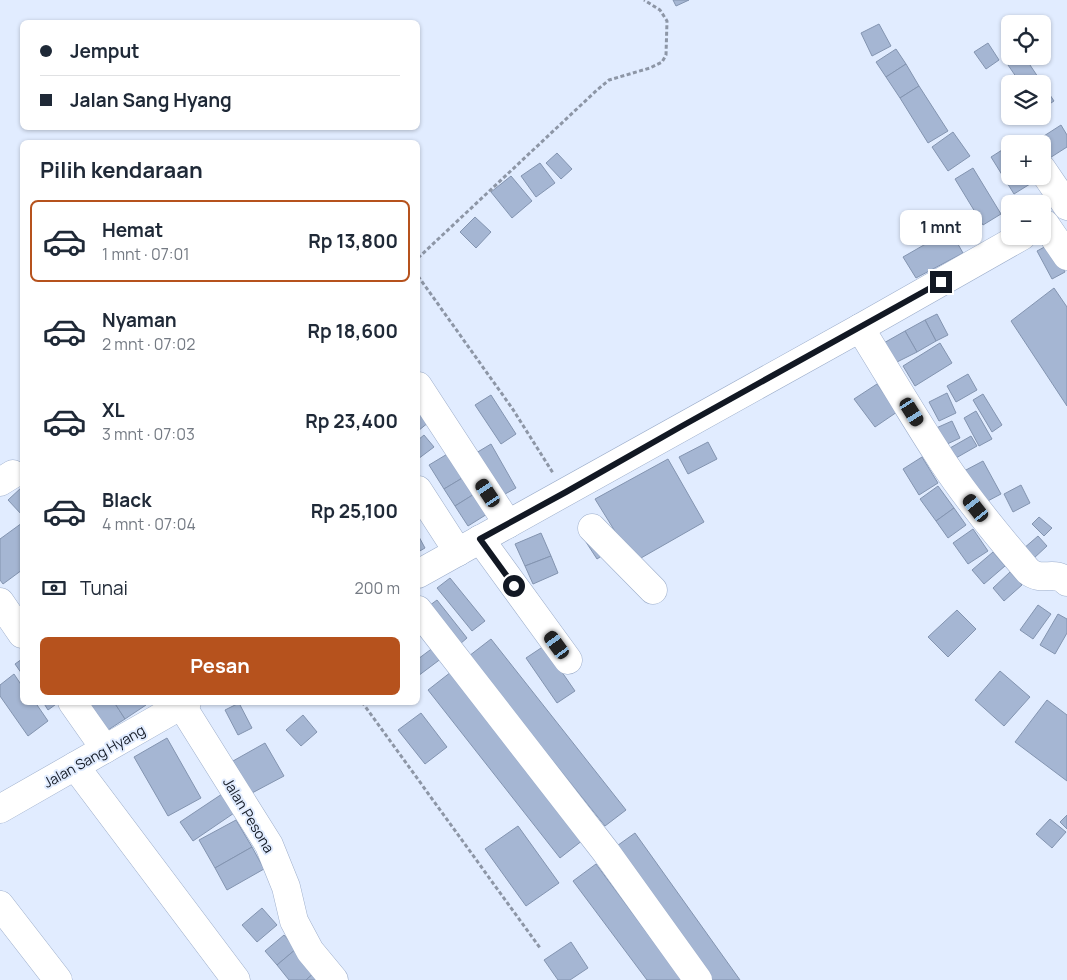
<!DOCTYPE html>
<html lang="id">
<head>
<meta charset="utf-8">
<style>
  :root { --surface:#fff; --page:#f6f6f7; --text:#1f2937; --muted:#747a83; --line:#e0e1e3; --accent:#b6521d }
  body { margin:0; font-family:Manrope,sans-serif; background:var(--page); color:var(--text); height:100vh; display:flex; flex-direction:column; font-size:19px; white-space:nowrap }
  * { box-sizing:border-box; margin:0 }
  p { font-size:16px; color:var(--muted) }
  .icon { flex:none; width:28px; height:28px; fill:none; stroke:currentColor; stroke-width:2; stroke-linecap:round; stroke-linejoin:round }
  .map { position:relative; flex:1; overflow:hidden }
  .panel { position:absolute; left:20px; top:140px; width:400px; height:565px; display:flex; flex-direction:column; background:var(--surface); border-radius:8px; box-shadow:0 1px 4px #0004 }
  .panel>* { flex:none }
  .hud { position:absolute; left:20px; top:20px; width:400px; height:110px; border-radius:8px; box-shadow:0 1px 4px #0004; display:grid; align-content:center; height:110px; padding:0 20px; background:var(--surface) }
  .buttons { position:absolute; left:1001px; top:15px; display:grid; gap:10px }
  .buttons a { display:grid; place-items:center; width:50px; height:50px; border-radius:8px; background:var(--surface); box-shadow:0 1px 4px #0004; font-size:25px }
  .end { position:absolute; width:22px; height:22px; margin:-11px; border:6px solid #121823; background:#fff; box-shadow:0 0 0 2px #fff }
  .from { border-radius:50% }
  .bubble { position:absolute; height:35px; border-radius:8px; background:var(--surface); box-shadow:0 1px 4px #0004; font-size:16px; font-weight:700; line-height:35px; text-align:center }
  .car { position:absolute; width:15px; height:30px; margin:-15px -8px; border-radius:6px; box-shadow:0 0 4px 1px #0007; background:linear-gradient(#222 24%,#8ab4d8 0 40%,#222 0 76%,#8ab4d8 0 86%,#222 0) }
  .hud b { display:flex; align-items:center; gap:18px; height:48px; font-size:19px }
  .hud b+b { border-top:1px solid var(--line) }
  .hud i { width:12px; height:12px; background:var(--text) }
  ul { padding:0; list-style:none }
  li { display:flex; align-items:center; gap:15px; height:82px; margin:0 10px 8px; padding:0 10px; border:2px solid transparent; border-radius:8px }
  li div { flex:1 }
  li b { display:block; font-size:19px }
  li em { font-style:normal; font-weight:700 }
  li.active { border-color:var(--accent) }
  li>.icon { width:45px; height:45px; stroke-width:1.5 }
  h2 { padding:0 20px; font-size:22px; line-height:60px }
  .pay { display:flex; align-items:center; gap:12px; height:55px; padding:0 20px; font-size:19px }
  .pay p { margin-inline-start:auto }
  .action { display:flex; gap:10px; margin-top:auto; padding:10px 20px }
  .action a { flex:1; height:58px; border-radius:8px; background:var(--accent); color:#fff; font-size:20px; font-weight:700; line-height:58px; text-align:center }
  .map>svg:first-child { display:block }
</style>
</head>
<body>
<div class="map">
<svg width="1067" height="980" viewBox="0 0 1067 980">
  <rect width="100%" height="100%" fill="#e1ecff"/>
  <g fill="#a5b6d3" stroke="#8394b0">
    <polygon points="673,0 689,0 676,6"/>
    <polygon points="879,24 891,46 872,56 861,33"/>
    <polygon points="988,43 999,60 986,69 974,52"/>
    <polygon points="896,49 906,64 886,77 876,62"/>
    <polygon points="1021,56 1024,56 1054,101 1042,109 1042,84 1021,84 1008,65"/>
    <polygon points="906,64 919,86 900,98 886,77"/>
    <polygon points="919,86 948,131 928,143 900,98"/>
    <polygon points="1061,125 1067,135 1067,147 1045,161 1042,158 1042,144 1033,143"/>
    <polygon points="953,132 970,156 948,171 932,147"/>
    <polygon points="1010,145 1010,176 1036,176 1038,179 1014,194 991,157"/>
    <polygon points="557,153 572,169 561,179 546,163"/>
    <polygon points="540,163 555,183 536,197 521,176"/>
    <polygon points="973,168 1001,214 983,225 955,179"/>
    <polygon points="511,176 532,201 512,218 491,192"/>
    <polygon points="1046,193 1053,205 1042,211 1042,204 1028,204"/>
    <polygon points="475,217 491,232 476,248 460,232"/>
    <polygon points="950,230 963,253 916,278 903,257"/>
    <polygon points="1050,244 1065,272 1052,279 1037,251"/>
    <polygon points="1054,288 1067,307 1067,406 1011,321"/>
    <polygon points="937,314 948,335 936,341 925,320"/>
    <polygon points="925,320 936,341 917,352 905,331"/>
    <polygon points="905,331 917,352 893,364 882,344"/>
    <polygon points="940,343 952,363 915,386 903,366"/>
    <polygon points="968,374 977,390 956,402 947,386"/>
    <polygon points="877,384 897,412 875,427 854,399"/>
    <polygon points="947,393 956,413 939,421 929,402"/>
    <polygon points="983,394 1002,425 992,432 973,400"/>
    <polygon points="491,395 516,434 501,444 475,405"/>
    <polygon points="418,408 429,422 418,431"/>
    <polygon points="976,411 992,439 979,446 964,418"/>
    <polygon points="952,421 960,438 943,446 934,429"/>
    <polygon points="424,435 434,447 418,459 418,440"/>
    <polygon points="971,436 977,446 949,462 943,452"/>
    <polygon points="708,442 717,459 688,474 679,457"/>
    <polygon points="491,444 516,488 496,499 471,456"/>
    <polygon points="454,450 469,474 444,489 429,465"/>
    <polygon points="922,457 938,483 919,495 903,469"/>
    <polygon points="668,459 704,522 634,562 595,499"/>
    <polygon points="983,461 1001,494 982,504 964,471"/>
    <polygon points="469,474 479,491 455,506 444,489"/>
    <polygon points="1021,485 1030,503 1013,512 1004,494"/>
    <polygon points="938,486 954,508 936,521 920,499"/>
    <polygon points="22,487 22,515 8,500"/>
    <polygon points="479,491 492,511 468,526 455,506"/>
    <polygon points="954,508 966,525 948,538 936,521"/>
    <polygon points="1039,517 1052,528 1044,536 1032,524"/>
    <polygon points="22,523 22,570 3,584 0,580 0,539"/>
    <polygon points="973,529 988,551 968,564 953,543"/>
    <polygon points="541,533 551,556 525,566 515,544"/>
    <polygon points="598,534 609,551 597,559 586,542"/>
    <polygon points="418,535 425,548 418,552"/>
    <polygon points="1038,536 1047,546 1033,559 1023,549"/>
    <polygon points="993,552 1005,566 984,584 972,570"/>
    <polygon points="551,556 558,573 533,584 525,566"/>
    <polygon points="1010,572 1022,585 1004,601 993,588"/>
    <polygon points="450,578 485,621 472,631 437,588"/>
    <polygon points="437,600 467,638 453,650 422,611"/>
    <polygon points="1038,605 1051,614 1033,639 1020,630"/>
    <polygon points="957,610 976,629 948,657 928,637"/>
    <polygon points="1058,614 1067,619 1067,633 1055,654 1040,645"/>
    <polygon points="491,639 626,810 605,826 469,656"/>
    <polygon points="544,646 575,691 557,703 526,658"/>
    <polygon points="434,647 442,658 418,676 418,659"/>
    <polygon points="22,659 22,674 15,664"/>
    <polygon points="1000,671 1030,697 1004,726 975,700"/>
    <polygon points="451,672 583,840 560,858 428,690"/>
    <polygon points="14,674 22,686 22,702 35,702 48,721 28,736 0,696 0,685"/>
    <polygon points="1047,700 1067,715 1067,781 1015,742"/>
    <polygon points="43,702 59,702 48,710"/>
    <polygon points="94,702 114,702 125,719 108,730 91,705"/>
    <polygon points="114,702 144,702 146,705 125,719"/>
    <polygon points="239,703 252,728 238,735 225,710"/>
    <polygon points="421,713 447,747 425,764 398,730"/>
    <polygon points="303,715 317,732 301,746 286,730"/>
    <polygon points="167,738 201,798 168,816 134,757"/>
    <polygon points="265,743 284,776 252,793 233,761"/>
    <polygon points="228,790 240,809 193,841 180,822"/>
    <polygon points="1067,815 1067,829 1060,822"/>
    <polygon points="1050,819 1066,832 1052,848 1036,834"/>
    <polygon points="236,820 252,847 215,868 199,840"/>
    <polygon points="518,826 559,883 526,906 485,849"/>
    <polygon points="635,833 740,980 709,980 614,848"/>
    <polygon points="252,847 264,869 227,890 215,868"/>
    <polygon points="596,864 682,980 647,980 573,881"/>
    <polygon points="262,908 277,925 257,942 242,925"/>
    <polygon points="284,935 296,949 277,965 265,951"/>
    <polygon points="571,942 588,968 570,980 558,980 544,960"/>
    <polygon points="296,949 315,972 306,980 289,980 277,965"/>
    <polygon points="315,972 322,980 306,980"/>
  </g>
  <g fill="none" stroke-linecap="round" stroke-linejoin="round">
    <g stroke="#9daecb" stroke-width="29">
      <g id="minor">
        <polyline points="1042,169 1067,206"/>
        <polyline points="1045,224 1067,256"/>
        <path d="M 860,328 C 888,373 914,418 943,462 C 968,500 998,536 1028,571 C 1043,583 1054,569 1067,582"/>
        <polyline points="418,386 508,524"/>
        <polyline points="0,482 13,474"/>
        <polyline points="418,490 458,552"/>
        <polyline points="592,528 653,590"/>
        <polyline points="480,539 568,660"/>
        <polyline points="418,574 860,328 1022,236"/>
        <polyline points="0,602 22,634"/>
        <polyline points="418,610 606,852 698,980"/>
        <polyline points="72,702 105,749"/>
        <polyline points="182,706 269,845 286,887 294,921 310,951 334,980"/>
        <polyline points="75,766 236,980"/>
        <polyline points="0,809 187,702"/>
        <polyline points="0,905 58,980"/>
      </g>
    </g>
    <g stroke="#8d96a6" stroke-width="3" stroke-dasharray="4 2.5" stroke-linecap="butt">
      <polyline points="418,258 597,90 609,80 650,68 662,62 666,55 667,21 660,10 644,0"/>
      <polyline points="418,276 512,408 553,473"/>
      <polyline points="362,702 540,948"/>
    </g>
    <use href="#minor" stroke="#fff" stroke-width="28"/>
  </g>
  <g fill="none" stroke-linecap="round" stroke-linejoin="round">
    <polyline stroke="#121823" stroke-width="6" points="514,586 480,539 566,492 682,426 941,282"/>
  </g>
  <g text-anchor="middle" dominant-baseline="central" stroke-width="4" stroke-linejoin="round" paint-order="stroke">
    <g font-size="14" fill="#121823" stroke="#e1ecff">
      <text transform="translate(94 756) rotate(-29)">Jalan Sang Hyang</text>
      <text transform="translate(249 815) rotate(59)">Jalan Pesona</text>
    </g>
  </g>
</svg>
<div class="buttons">
<a><svg class="icon" aria-label="locate" viewBox="0 0 24 24"><circle cx="12" cy="12" r="6"/><path d="M12 2v4M12 18v4M2 12h4M18 12h4"/></svg></a>
<a><svg class="icon" aria-label="layers" viewBox="0 0 24 24"><path d="M12 4l9 5-9 5-9-5zM3 14l9 5 9-5"/></svg></a>
<a>+</a>
<a>−</a>
</div>
<i class="end from" style="left:514px;top:586px"></i>
<i class="end" style="left:941px;top:282px"></i>
<div class="bubble" style="left:900px;top:210px;width:82px">1 mnt</div>
<i class="car" style="left:912px;top:412px;rotate:148deg"></i>
<i class="car" style="left:488px;top:493px;rotate:326deg"></i>
<i class="car" style="left:976px;top:508px;rotate:322deg"></i>
<i class="car" style="left:557px;top:645px;rotate:324deg"></i>
<div class="hud">
<b><i class="from"></i>Jemput</b>
<b><i></i>Jalan Sang Hyang</b>
</div>
<section class="panel">
<h2>Pilih kendaraan</h2>
<ul>
<li class="active"><svg class="icon" aria-label="car" viewBox="0 0 24 24"><path d="M5 17H2v-5l4-1 3-4h7l3 4 3 1v5h-3M9 17h6M6 11h13"/><circle cx="7" cy="17" r="2"/><circle cx="17" cy="17" r="2"/></svg><div><b>Hemat</b><p>1 mnt · 07:01</p></div><em>Rp 13,800</em></li>
<li><svg class="icon" aria-label="car" viewBox="0 0 24 24"><path d="M5 17H2v-5l4-1 3-4h7l3 4 3 1v5h-3M9 17h6M6 11h13"/><circle cx="7" cy="17" r="2"/><circle cx="17" cy="17" r="2"/></svg><div><b>Nyaman</b><p>2 mnt · 07:02</p></div><em>Rp 18,600</em></li>
<li><svg class="icon" aria-label="car" viewBox="0 0 24 24"><path d="M5 17H2v-5l4-1 3-4h7l3 4 3 1v5h-3M9 17h6M6 11h13"/><circle cx="7" cy="17" r="2"/><circle cx="17" cy="17" r="2"/></svg><div><b>XL</b><p>3 mnt · 07:03</p></div><em>Rp 23,400</em></li>
<li><svg class="icon" aria-label="car" viewBox="0 0 24 24"><path d="M5 17H2v-5l4-1 3-4h7l3 4 3 1v5h-3M9 17h6M6 11h13"/><circle cx="7" cy="17" r="2"/><circle cx="17" cy="17" r="2"/></svg><div><b>Black</b><p>4 mnt · 07:04</p></div><em>Rp 25,100</em></li>
</ul>
<div class="pay"><svg class="icon" aria-label="cash" viewBox="0 0 24 24"><path d="M3 7h18v10H3z"/><circle cx="12" cy="12" r="2"/></svg>Tunai<p>200 m</p></div>
<div class="action"><a>Pesan</a></div>
</section>
</div>
</body>
</html>
